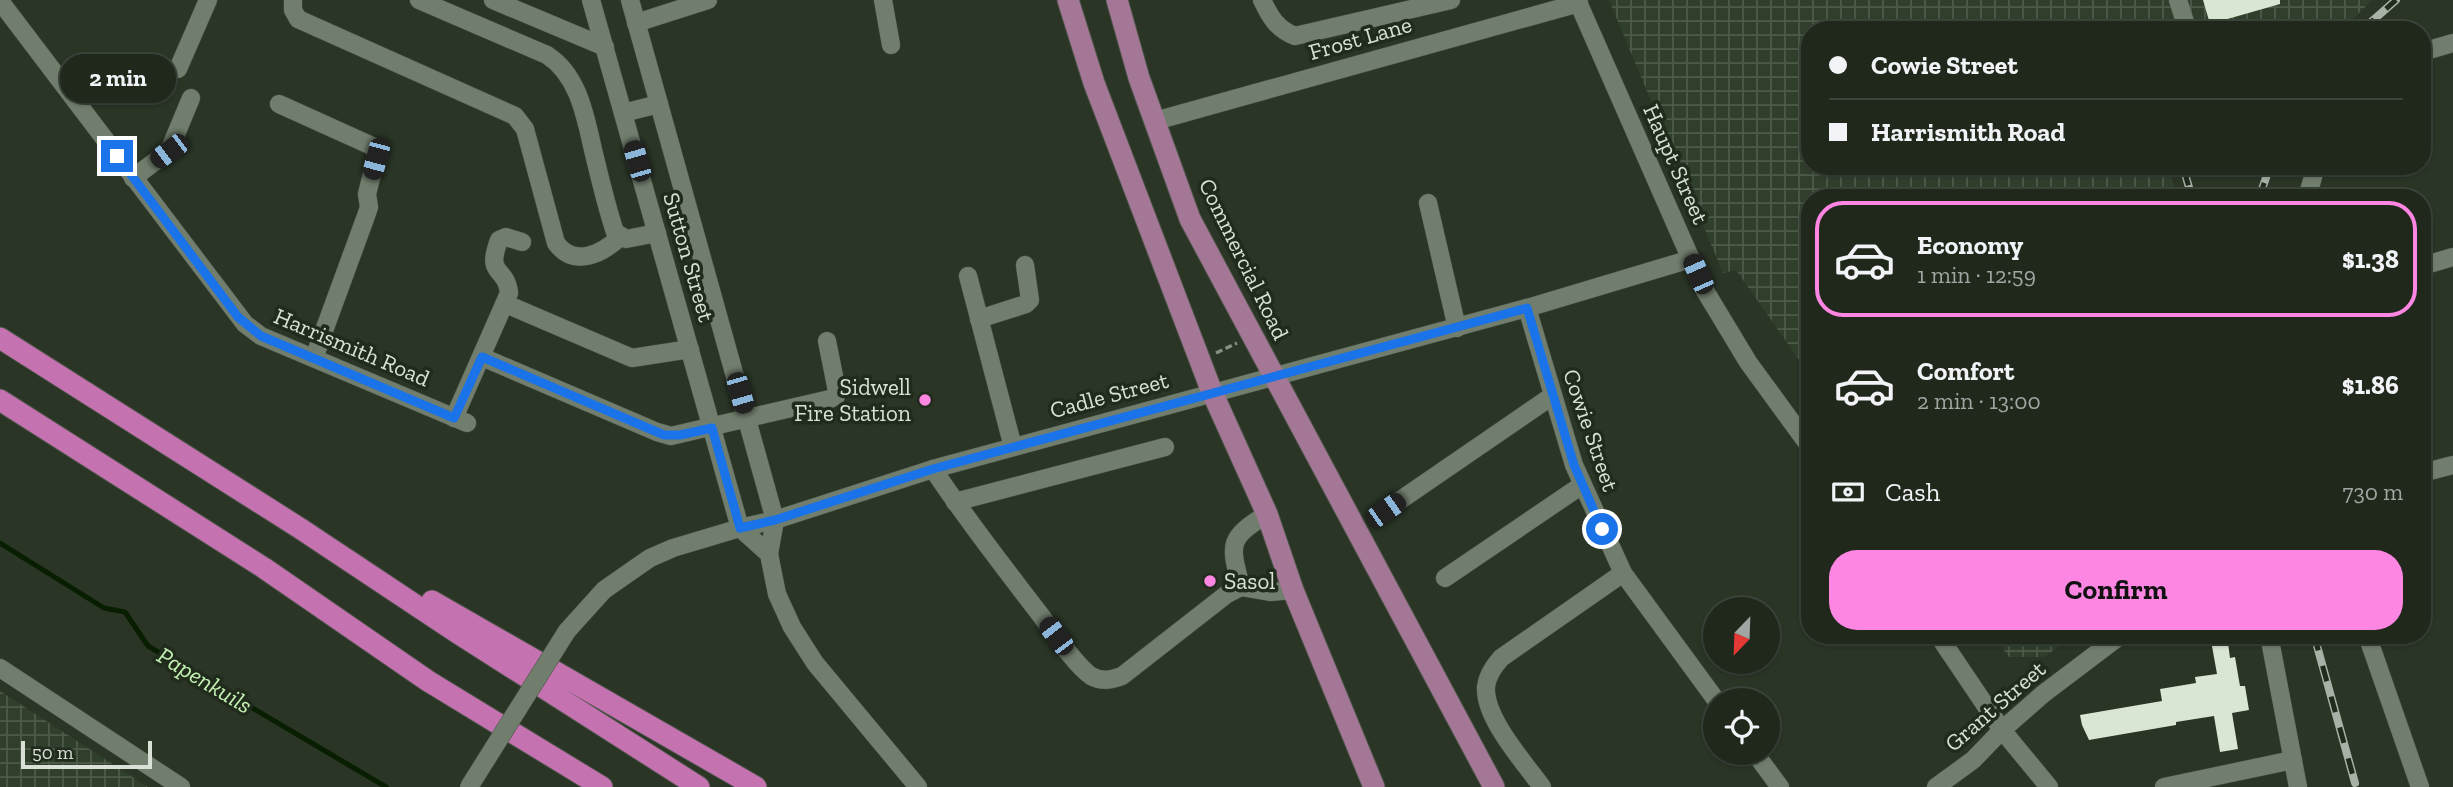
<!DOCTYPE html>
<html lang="en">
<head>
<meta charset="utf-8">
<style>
  :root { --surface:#20281c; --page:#283025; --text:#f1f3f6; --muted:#a2a6a3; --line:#3d443b; --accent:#fd86e2 }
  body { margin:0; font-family:"Zilla Slab",serif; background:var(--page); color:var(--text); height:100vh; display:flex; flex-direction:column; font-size:26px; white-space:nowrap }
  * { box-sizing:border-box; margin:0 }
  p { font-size:23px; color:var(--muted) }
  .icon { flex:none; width:38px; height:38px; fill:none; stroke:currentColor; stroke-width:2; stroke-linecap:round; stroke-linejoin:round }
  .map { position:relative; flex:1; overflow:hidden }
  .sheet { position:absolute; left:1801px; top:189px; width:630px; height:455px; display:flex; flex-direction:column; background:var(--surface); border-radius:28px; box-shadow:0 2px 5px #0004,0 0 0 2px var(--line) }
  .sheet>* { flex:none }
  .hud { position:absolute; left:1801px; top:21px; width:630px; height:154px; border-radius:28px; box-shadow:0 2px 5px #0004,0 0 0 2px var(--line); display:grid; align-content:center; height:154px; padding:0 28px; background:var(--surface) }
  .needle { width:46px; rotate:203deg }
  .tools { position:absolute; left:1703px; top:597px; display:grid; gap:14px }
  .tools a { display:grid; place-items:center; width:77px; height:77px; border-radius:50%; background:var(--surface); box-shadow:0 2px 5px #0004,0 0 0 2px var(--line); font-size:35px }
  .scale { position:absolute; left:21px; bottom:18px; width:131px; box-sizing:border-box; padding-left:7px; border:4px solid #d9e1d7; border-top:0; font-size:19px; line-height:24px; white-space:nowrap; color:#d9e1d7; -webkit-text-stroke:5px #202b1c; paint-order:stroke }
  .end { position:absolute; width:32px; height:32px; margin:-16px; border:9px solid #1a73e8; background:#fff; box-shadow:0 0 0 4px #fff }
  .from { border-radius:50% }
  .bubble { position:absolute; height:49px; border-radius:24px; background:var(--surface); box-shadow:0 2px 5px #0004,0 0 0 2px var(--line); font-size:23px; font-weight:800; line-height:49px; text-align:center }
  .car { position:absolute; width:21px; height:42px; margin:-21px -10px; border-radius:9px; box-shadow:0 0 5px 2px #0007; background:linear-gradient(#222 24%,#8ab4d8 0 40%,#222 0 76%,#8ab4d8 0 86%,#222 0) }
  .hud b { display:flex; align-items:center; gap:24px; height:66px; font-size:26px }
  .hud b+b { border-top:2px solid var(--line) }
  .hud i { width:18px; height:18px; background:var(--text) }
  ul { padding:12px 0 0; list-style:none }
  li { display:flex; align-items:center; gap:21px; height:116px; margin:0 14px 10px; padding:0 14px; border:4px solid transparent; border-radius:28px }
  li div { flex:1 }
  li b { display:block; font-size:26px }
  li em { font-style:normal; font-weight:800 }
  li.active { border-color:var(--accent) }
  li>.icon { width:63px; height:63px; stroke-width:1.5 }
  .pay { display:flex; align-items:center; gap:18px; height:77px; padding:0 28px; font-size:26px }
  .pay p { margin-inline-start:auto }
  .cta { display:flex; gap:14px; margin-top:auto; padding:14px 28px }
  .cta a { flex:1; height:80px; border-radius:28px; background:var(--accent); color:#111; font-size:28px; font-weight:800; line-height:80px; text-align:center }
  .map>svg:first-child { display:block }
</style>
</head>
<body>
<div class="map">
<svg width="2453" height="787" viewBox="0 0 2453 787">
  <defs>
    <pattern id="industrial-grid" width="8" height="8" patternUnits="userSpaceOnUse" patternTransform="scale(1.75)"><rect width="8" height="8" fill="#303f2c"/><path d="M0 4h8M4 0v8" fill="none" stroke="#4d5a4a"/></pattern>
  </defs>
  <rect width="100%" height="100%" fill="#2a3526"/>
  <g fill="url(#industrial-grid)">
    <polygon points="1609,0 2372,0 2342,30 1810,30 1810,166 2200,166 2171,175 2177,198 1810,198 1809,374 1736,270 1723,273"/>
    <polygon points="2010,635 2074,635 2044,657 2009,657 1999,643"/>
    <polygon points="0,691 148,787 0,787"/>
  </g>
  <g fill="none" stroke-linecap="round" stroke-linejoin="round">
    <polyline stroke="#071e00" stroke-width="5" points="0,543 104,608 125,612 148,646 386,787"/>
  </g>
  <g fill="#d8e6d3">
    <polygon points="2203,0 2280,0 2280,4 2210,24"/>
    <polygon points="2210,635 2227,635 2230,658 2235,657 2240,686 2245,686 2249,710 2232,713 2238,749 2220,752 2214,716 2176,722 2176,725 2089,740 2082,725 2080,715 2162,701 2160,689 2196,683 2195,677 2217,674"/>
  </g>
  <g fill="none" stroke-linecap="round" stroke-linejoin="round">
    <g stroke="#4a5346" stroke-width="19">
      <g id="minor">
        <path d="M 293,0 L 293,10 L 298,19 L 515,116 L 525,129 L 556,243 C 574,268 602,254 620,237"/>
        <path d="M 419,0 L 547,55 C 581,77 586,122 595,158 C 601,183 607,208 615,232 L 626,239 L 657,233"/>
        <polyline points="493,0 605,47"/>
        <polyline points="591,0 740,528"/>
        <polyline points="630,0 775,520 769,554 777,594 792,627 815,663 918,787"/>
        <polyline points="883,0 891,45"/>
        <path d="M 1262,0 C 1270,17 1277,29 1295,36 L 1451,0"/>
        <polyline points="1577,0 1704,289 1748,362 1810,447"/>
        <polyline points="2178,0 2185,22"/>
        <polyline points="0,1 245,324 261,336 467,423"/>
        <polyline points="636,23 708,0"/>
        <polyline points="2422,52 2453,43"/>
        <polyline points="178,69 208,0"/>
        <polyline points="279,104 372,146 377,154 367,194 369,207 366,216 314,358"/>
        <polyline points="623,113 659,104"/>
        <polyline points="1155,121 1579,3"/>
        <polyline points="133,178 169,151 191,98"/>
        <polyline points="2307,198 2316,166"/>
        <polyline points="1428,203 1457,328"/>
        <polyline points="2422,266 2453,257"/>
        <polyline points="968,276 1013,447"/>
        <polyline points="506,304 632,358 690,349"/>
        <polyline points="1527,308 1574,465 1623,573 1716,700"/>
        <polyline points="979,319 1026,304 1030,300 1025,265"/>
        <polyline points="482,357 657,432 671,436 830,399 836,396 837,391 827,341"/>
        <path d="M 454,418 L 509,293 C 506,265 485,278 499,240 L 506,237 L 522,242"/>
        <path d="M 933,469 C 966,519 1003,566 1039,613 C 1052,630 1074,664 1091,676 C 1102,682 1111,680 1122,676 L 1227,594 L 1241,587 L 1270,592 L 1293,590"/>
        <polyline points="2422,473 2453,465"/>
        <polyline points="955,502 1165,447"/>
        <polyline points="1386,510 1552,396"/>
        <polyline points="740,528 769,554"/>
        <polyline points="1445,578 1582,485"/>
        <path d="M 1241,587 C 1230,544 1227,539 1267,514"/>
        <polyline points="567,631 604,590 650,558 673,548 740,528 775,520 933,469 1527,308 1691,259"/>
        <polyline points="1938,635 2002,730 2049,787"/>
        <polyline points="2269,635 2298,787"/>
        <polyline points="2367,635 2420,787"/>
        <polyline points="0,668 181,787"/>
        <polyline points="1754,752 1780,787"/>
        <path d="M 1542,787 C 1524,762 1484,718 1486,687 C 1487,676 1494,666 1501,658 L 1623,573"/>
        <polyline points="1936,787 1973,760 2002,730 2043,694 2121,635"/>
        <polyline points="2164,787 2293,760"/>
      </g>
    </g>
    <g stroke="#4a5346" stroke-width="23">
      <g id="major">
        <polyline points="1068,0 1094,83 1212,392 1267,514 1293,590 1374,787"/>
        <polyline points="1117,0 1139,78 1190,219 1494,787"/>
      </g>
    </g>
    <g stroke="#4a5346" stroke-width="23">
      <g id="highway">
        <polyline points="0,338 301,529 456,632 699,787"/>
        <polyline points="0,400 264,568 428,681 602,787"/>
        <polyline points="432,601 756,787"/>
      </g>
    </g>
    <polyline stroke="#868f83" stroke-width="3.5" stroke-dasharray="7 3.5" stroke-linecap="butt" points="1216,353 1237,343"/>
    <use href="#minor" stroke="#717e6d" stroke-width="18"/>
    <use href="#major" stroke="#a37795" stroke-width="21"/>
    <use href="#highway" stroke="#c472b0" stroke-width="21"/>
    <g stroke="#a8b1a6" stroke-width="8">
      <g id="rail">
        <polyline points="2362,30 2396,0"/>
        <polyline points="2184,170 2192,198"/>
        <polyline points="2259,198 2270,166"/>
        <polyline points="2314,635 2355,783"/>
      </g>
    </g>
    <use href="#rail" stroke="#202b1c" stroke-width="5" stroke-dasharray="16" stroke-linecap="butt"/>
    <g stroke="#4a5346" stroke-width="19" stroke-linecap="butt">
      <polyline id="minor-bridge" points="469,787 567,631"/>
    </g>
    <use href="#minor-bridge" stroke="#717e6d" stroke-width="18"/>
  </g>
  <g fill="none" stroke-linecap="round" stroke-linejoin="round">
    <polyline stroke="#1a73e8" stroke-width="9" points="117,156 238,317 261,336 454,418 482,357 664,435 680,435 712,428 740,528 775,520 933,469 1527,308 1574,465 1602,529"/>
  </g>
  <g fill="#fd86e2" stroke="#202b1c" stroke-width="2.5">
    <circle cx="925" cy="400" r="7"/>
    <circle cx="1210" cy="581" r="7"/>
  </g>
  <g text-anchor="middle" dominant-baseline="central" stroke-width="7" stroke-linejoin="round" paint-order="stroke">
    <g font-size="23" fill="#d9e1d7" stroke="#202b1c">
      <text transform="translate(1360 38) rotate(-16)">Frost Lane</text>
      <text transform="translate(1676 164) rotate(66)">Haupt Street</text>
      <text transform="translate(689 257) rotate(74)">Sutton Street</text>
      <text transform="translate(1244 259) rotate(64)">Commercial Road</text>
      <text transform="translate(352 347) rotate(23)">Harrismith Road</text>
      <text transform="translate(1109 395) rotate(-15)">Cadle Street</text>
      <text transform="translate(1591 430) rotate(71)">Cowie Street</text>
      <text transform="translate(1995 706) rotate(-41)">Grant Street</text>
    </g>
    <g font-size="23" fill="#d9e1d7" stroke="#202b1c" text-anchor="end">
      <text x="911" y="387">Sidwell<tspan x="911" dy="26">Fire Station</tspan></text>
      <text x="1224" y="581" text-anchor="start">Sasol</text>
    </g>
    <g font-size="24" font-style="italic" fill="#c5f2b4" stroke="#202b1c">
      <text transform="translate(205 680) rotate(31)">Papenkuils</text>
    </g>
  </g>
</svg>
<div class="tools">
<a><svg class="needle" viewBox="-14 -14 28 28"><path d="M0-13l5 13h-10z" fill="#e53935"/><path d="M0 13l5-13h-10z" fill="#a2a6a3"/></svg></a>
<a><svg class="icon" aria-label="locate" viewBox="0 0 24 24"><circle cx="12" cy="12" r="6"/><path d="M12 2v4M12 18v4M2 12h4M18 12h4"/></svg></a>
</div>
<div class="scale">50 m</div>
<i class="end from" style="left:1602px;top:529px"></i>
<i class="end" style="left:117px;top:156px"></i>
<div class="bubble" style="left:60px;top:54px;width:116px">2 min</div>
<i class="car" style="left:169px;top:151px;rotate:233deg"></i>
<i class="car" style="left:376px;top:159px;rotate:195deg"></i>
<i class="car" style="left:637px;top:161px;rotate:344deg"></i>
<i class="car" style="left:1698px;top:274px;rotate:336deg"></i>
<i class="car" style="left:740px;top:393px;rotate:164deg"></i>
<i class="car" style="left:1386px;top:510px;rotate:55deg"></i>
<i class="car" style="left:1056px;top:636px;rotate:323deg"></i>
<div class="hud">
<b><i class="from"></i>Cowie Street</b>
<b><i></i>Harrismith Road</b>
</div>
<section class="sheet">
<ul>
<li class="active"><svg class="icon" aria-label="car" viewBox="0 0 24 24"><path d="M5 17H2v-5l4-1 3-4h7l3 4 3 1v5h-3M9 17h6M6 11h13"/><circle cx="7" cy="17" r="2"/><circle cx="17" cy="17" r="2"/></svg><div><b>Economy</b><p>1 min · 12:59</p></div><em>$1.38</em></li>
<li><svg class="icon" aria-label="car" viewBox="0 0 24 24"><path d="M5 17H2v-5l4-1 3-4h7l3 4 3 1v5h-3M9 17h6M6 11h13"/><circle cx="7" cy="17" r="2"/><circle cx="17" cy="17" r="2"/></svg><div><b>Comfort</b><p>2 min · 13:00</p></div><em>$1.86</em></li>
</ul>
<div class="pay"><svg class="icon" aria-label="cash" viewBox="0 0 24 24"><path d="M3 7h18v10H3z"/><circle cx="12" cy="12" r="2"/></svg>Cash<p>730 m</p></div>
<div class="cta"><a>Confirm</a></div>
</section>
</div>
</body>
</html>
